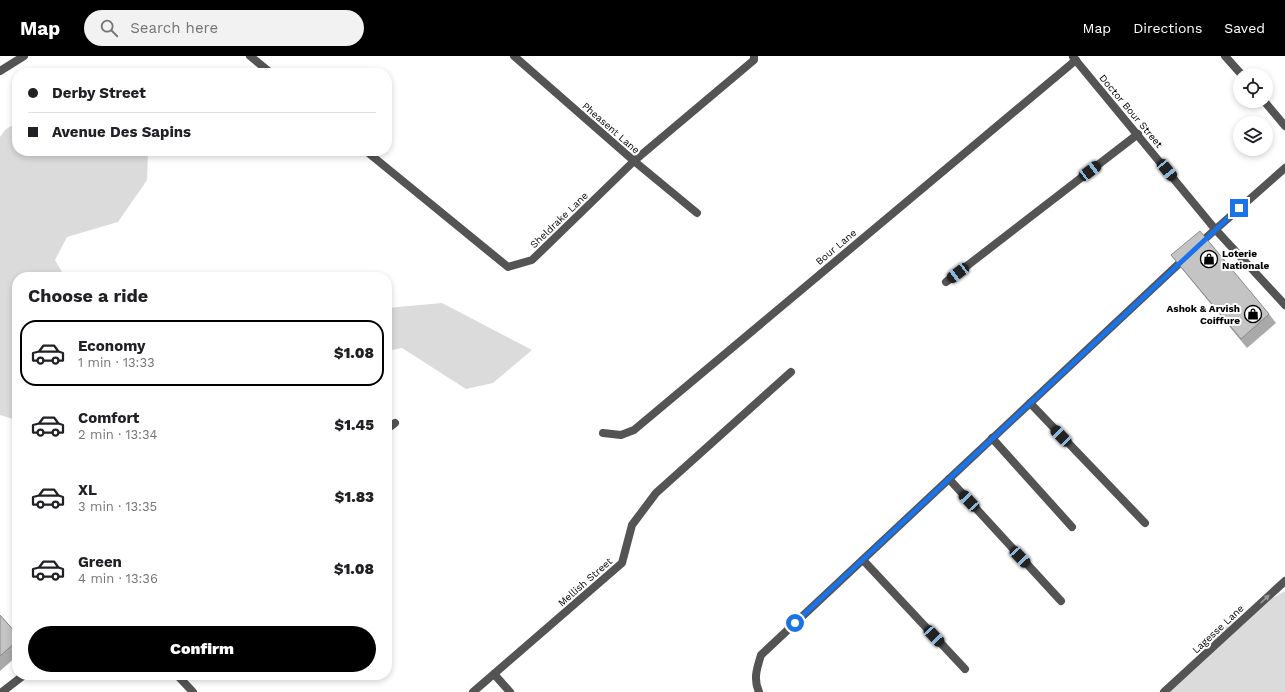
<!DOCTYPE html>
<html lang="en">
<head>
<meta charset="utf-8">
<style>
  :root { --surface:#fff; --page:#f2f2f2; --text:#202124; --muted:#757577; --line:#e0e0e0; --accent:#000 }
  body { margin:0; font-family:"Work Sans",sans-serif; background:var(--page); color:var(--text); height:100vh; display:flex; flex-direction:column; font-size:15px; white-space:nowrap }
  * { box-sizing:border-box; margin:0 }
  p { font-size:13px; color:var(--muted) }
  .icon { flex:none; width:22px; height:22px; fill:none; stroke:currentColor; stroke-width:2; stroke-linecap:round; stroke-linejoin:round }
  .map { position:relative; flex:1; overflow:hidden }
  .side { position:absolute; left:12px; top:216px; width:380px; height:408px; display:flex; flex-direction:column; background:var(--surface); border-radius:16px; box-shadow:0 2px 6px #0003 }
  .side>* { flex:none }
  .guide { position:absolute; left:12px; top:12px; width:380px; height:88px; border-radius:16px; box-shadow:0 2px 6px #0003; display:grid; align-content:center; height:88px; padding:0 16px; background:var(--surface) }
  .controls { position:absolute; left:1233px; top:12px; display:grid; gap:8px }
  .controls a { display:grid; place-items:center; width:40px; height:40px; border-radius:50%; background:var(--surface); box-shadow:0 2px 6px #0003; font-size:20px }
  .end { position:absolute; width:18px; height:18px; margin:-9px; border:5px solid #1a73e8; background:#fff; box-shadow:0 0 0 2px #fff }
  .from { border-radius:50% }
  .car { position:absolute; width:12px; height:24px; margin:-12px -6px; border-radius:5px; box-shadow:0 0 3px 1px #0007; background:linear-gradient(#222 24%,#8ab4d8 0 40%,#222 0 76%,#8ab4d8 0 86%,#222 0) }
  .guide b { display:flex; align-items:center; gap:14px; height:38px; font-size:15px }
  .guide b+b { border-top:1px solid var(--line) }
  .guide i { width:10px; height:10px; background:var(--text) }
  ul { padding:0; list-style:none }
  li { display:flex; align-items:center; gap:12px; height:66px; margin:0 8px 6px; padding:0 8px; border:2px solid transparent; border-radius:16px }
  li div { flex:1 }
  li b { display:block; font-size:15px }
  li em { font-style:normal; font-weight:800 }
  li.current { border-color:var(--accent) }
  li>.icon { width:36px; height:36px; stroke-width:1.5 }
  h2 { padding:0 16px; font-size:18px; line-height:48px }
  .action { display:flex; gap:8px; margin-top:auto; padding:8px 16px }
  .action a { flex:1; height:46px; border-radius:24px; background:var(--accent); color:#fff; font-size:16px; font-weight:800; line-height:46px; text-align:center }
  header { display:flex; align-items:center; gap:24px; box-sizing:border-box; height:56px; padding:0 20px; background:var(--accent); color:#fff }
  header strong { font-size:19px }
  nav { display:flex; gap:22px; margin-inline-start:auto; font-size:14px }
  .search { width:280px; height:36px; background:var(--page); display:flex; align-items:center; gap:10px; box-sizing:border-box; padding:0 14px; border-radius:22px; color:var(--muted); font-size:15px }
  .map>svg:first-child { display:block }
</style>
</head>
<body>
<header>
<strong>Map</strong>
<div class="search"><svg class="icon" aria-label="search" viewBox="0 0 24 24"><circle cx="10" cy="10" r="6"/><path d="M15 15l6 6"/></svg>Search here</div>
<nav><a>Map</a><a>Directions</a><a>Saved</a></nav>
</header>
<div class="map">
<svg width="1285" height="636" viewBox="0 0 1285 636">
  <rect width="100%" height="100%" fill="#fff"/>
  <g fill="#dbdbdb">
    <polygon points="17,66 17,95 148,95 147,124 118,166 67,181 55,204 65,221 17,221 17,364 16,364 0,359 0,81 5,74"/>
    <polygon points="442,247 532,294 493,327 466,333 402,292 387,295 387,252"/>
    <polygon points="1285,535 1285,636 1164,636 1224,571"/>
  </g>
  <g fill="none" stroke-linecap="round" stroke-linejoin="round">
    <g stroke="#545454" stroke-width="8">
      <polyline points="250,0 271,17"/>
      <polyline points="514,0 634,105 697,157"/>
      <polyline points="1225,0 1242,19"/>
      <polyline points="1073,1 1215,173 1285,249"/>
      <polyline points="0,15 24,0"/>
      <polyline points="1264,45 1285,70"/>
      <polyline points="366,95 508,211 532,204 634,105 754,4 754,0"/>
      <polyline points="1199,188 1285,112"/>
      <polyline points="946,226 1138,78"/>
      <polyline points="1030,347 1145,467"/>
      <polyline points="387,373 395,367"/>
      <polyline points="603,377 621,379 634,374 1076,4"/>
      <polyline points="992,382 1072,471"/>
      <polyline points="949,423 1061,545"/>
      <polyline points="863,504 965,613"/>
      <polyline points="494,618 510,636"/>
      <polyline points="177,619 193,636"/>
      <polyline points="2,636 24,619"/>
      <polyline points="473,636 622,507 632,469 656,437 791,316"/>
      <path d="M 759,636 C 753,623 757,612 761,599 L 1185,202"/>
      <polyline points="1164,636 1285,525"/>
    </g>
  </g>
  <g fill="#a9a9a9">
    <polygon points="1171,199 1269,258 1276,267 1247,292 1178,208"/>
    <polygon points="0,559 17,578 17,600 0,615"/>
  </g>
  <g fill="#c4c4c4" stroke="#898989">
    <polygon points="1200,175 1269,258 1241,283 1171,199"/>
    <polygon points="0,559 17,578 17,585 0,600"/>
  </g>
  <defs><path id="oneway-solid" d="M-6-.8H1V-3.2L6.5 0L1 3.2V.8H-6Z"/></defs>
  <use fill="#989898" href="#oneway-solid" transform="translate(1265 543) rotate(-43)"/>
  <g fill="none" stroke-linecap="round" stroke-linejoin="round">
    <polyline stroke="#1a73e8" stroke-width="5" points="795,567 1239,152"/>
  </g>
  <defs>
    <g id="shop-ring" transform="scale(0.9)"><circle r="9.5" fill="#fff" stroke="#000" stroke-width="1.5"/><path d="M-5-2.5h2.3a2.7 3.5 0 0 1 5.4 0H5L5.5 6h-11ZM-1.5-2.5h3a1.5 2.3 0 0 0-3 0Z" fill="#000"/></g>
  </defs>
  <g fill-rule="evenodd">
    <use href="#shop-ring" x="1209" y="203"/>
    <use href="#shop-ring" x="1253" y="258"/>
  </g>
  <g text-anchor="middle" dominant-baseline="central" stroke-width="4" stroke-linejoin="round" paint-order="stroke">
    <g font-size="10" fill="#000" stroke="#fff">
      <text transform="translate(1131 55) rotate(50)">Doctor Bour Street</text>
      <text transform="translate(611 72) rotate(41)">Pheasent Lane</text>
      <text transform="translate(559 164) rotate(-44)">Sheldrake Lane</text>
      <text transform="translate(836 191) rotate(-40)">Bour Lane</text>
      <text transform="translate(585 526) rotate(-41)">Mellish Street</text>
      <text transform="translate(1218 573) rotate(-43)">Lagesse Lane</text>
    </g>
    <g font-size="10" font-weight="bold" fill="#000" stroke="#fff" text-anchor="start">
      <text x="1222" y="197">Loterie<tspan x="1222" dy="12">Nationale</tspan></text>
      <text x="1240" y="252" text-anchor="end">Ashok &amp; Arvish<tspan x="1240" dy="12">Coiffure</tspan></text>
    </g>
  </g>
</svg>
<div class="controls">
<a><svg class="icon" aria-label="locate" viewBox="0 0 24 24"><circle cx="12" cy="12" r="6"/><path d="M12 2v4M12 18v4M2 12h4M18 12h4"/></svg></a>
<a><svg class="icon" aria-label="layers" viewBox="0 0 24 24"><path d="M12 4l9 5-9 5-9-5zM3 14l9 5 9-5"/></svg></a>
</div>
<i class="end from" style="left:795px;top:567px"></i>
<i class="end" style="left:1239px;top:152px"></i>
<i class="car" style="left:1167px;top:114px;rotate:141deg"></i>
<i class="car" style="left:1090px;top:115px;rotate:53deg"></i>
<i class="car" style="left:958px;top:217px;rotate:233deg"></i>
<i class="car" style="left:1061px;top:380px;rotate:316deg"></i>
<i class="car" style="left:969px;top:445px;rotate:317deg"></i>
<i class="car" style="left:1020px;top:501px;rotate:137deg"></i>
<i class="car" style="left:934px;top:580px;rotate:137deg"></i>
<div class="guide">
<b><i class="from"></i>Derby Street</b>
<b><i></i>Avenue Des Sapins</b>
</div>
<section class="side">
<h2>Choose a ride</h2>
<ul>
<li class="current"><svg class="icon" aria-label="car" viewBox="0 0 24 24"><path d="M5 17H2v-5l4-1 3-4h7l3 4 3 1v5h-3M9 17h6M6 11h13"/><circle cx="7" cy="17" r="2"/><circle cx="17" cy="17" r="2"/></svg><div><b>Economy</b><p>1 min · 13:33</p></div><em>$1.08</em></li>
<li><svg class="icon" aria-label="car" viewBox="0 0 24 24"><path d="M5 17H2v-5l4-1 3-4h7l3 4 3 1v5h-3M9 17h6M6 11h13"/><circle cx="7" cy="17" r="2"/><circle cx="17" cy="17" r="2"/></svg><div><b>Comfort</b><p>2 min · 13:34</p></div><em>$1.45</em></li>
<li><svg class="icon" aria-label="car" viewBox="0 0 24 24"><path d="M5 17H2v-5l4-1 3-4h7l3 4 3 1v5h-3M9 17h6M6 11h13"/><circle cx="7" cy="17" r="2"/><circle cx="17" cy="17" r="2"/></svg><div><b>XL</b><p>3 min · 13:35</p></div><em>$1.83</em></li>
<li><svg class="icon" aria-label="car" viewBox="0 0 24 24"><path d="M5 17H2v-5l4-1 3-4h7l3 4 3 1v5h-3M9 17h6M6 11h13"/><circle cx="7" cy="17" r="2"/><circle cx="17" cy="17" r="2"/></svg><div><b>Green</b><p>4 min · 13:36</p></div><em>$1.08</em></li>
</ul>
<div class="action"><a>Confirm</a></div>
</section>
</div>
</body>
</html>
